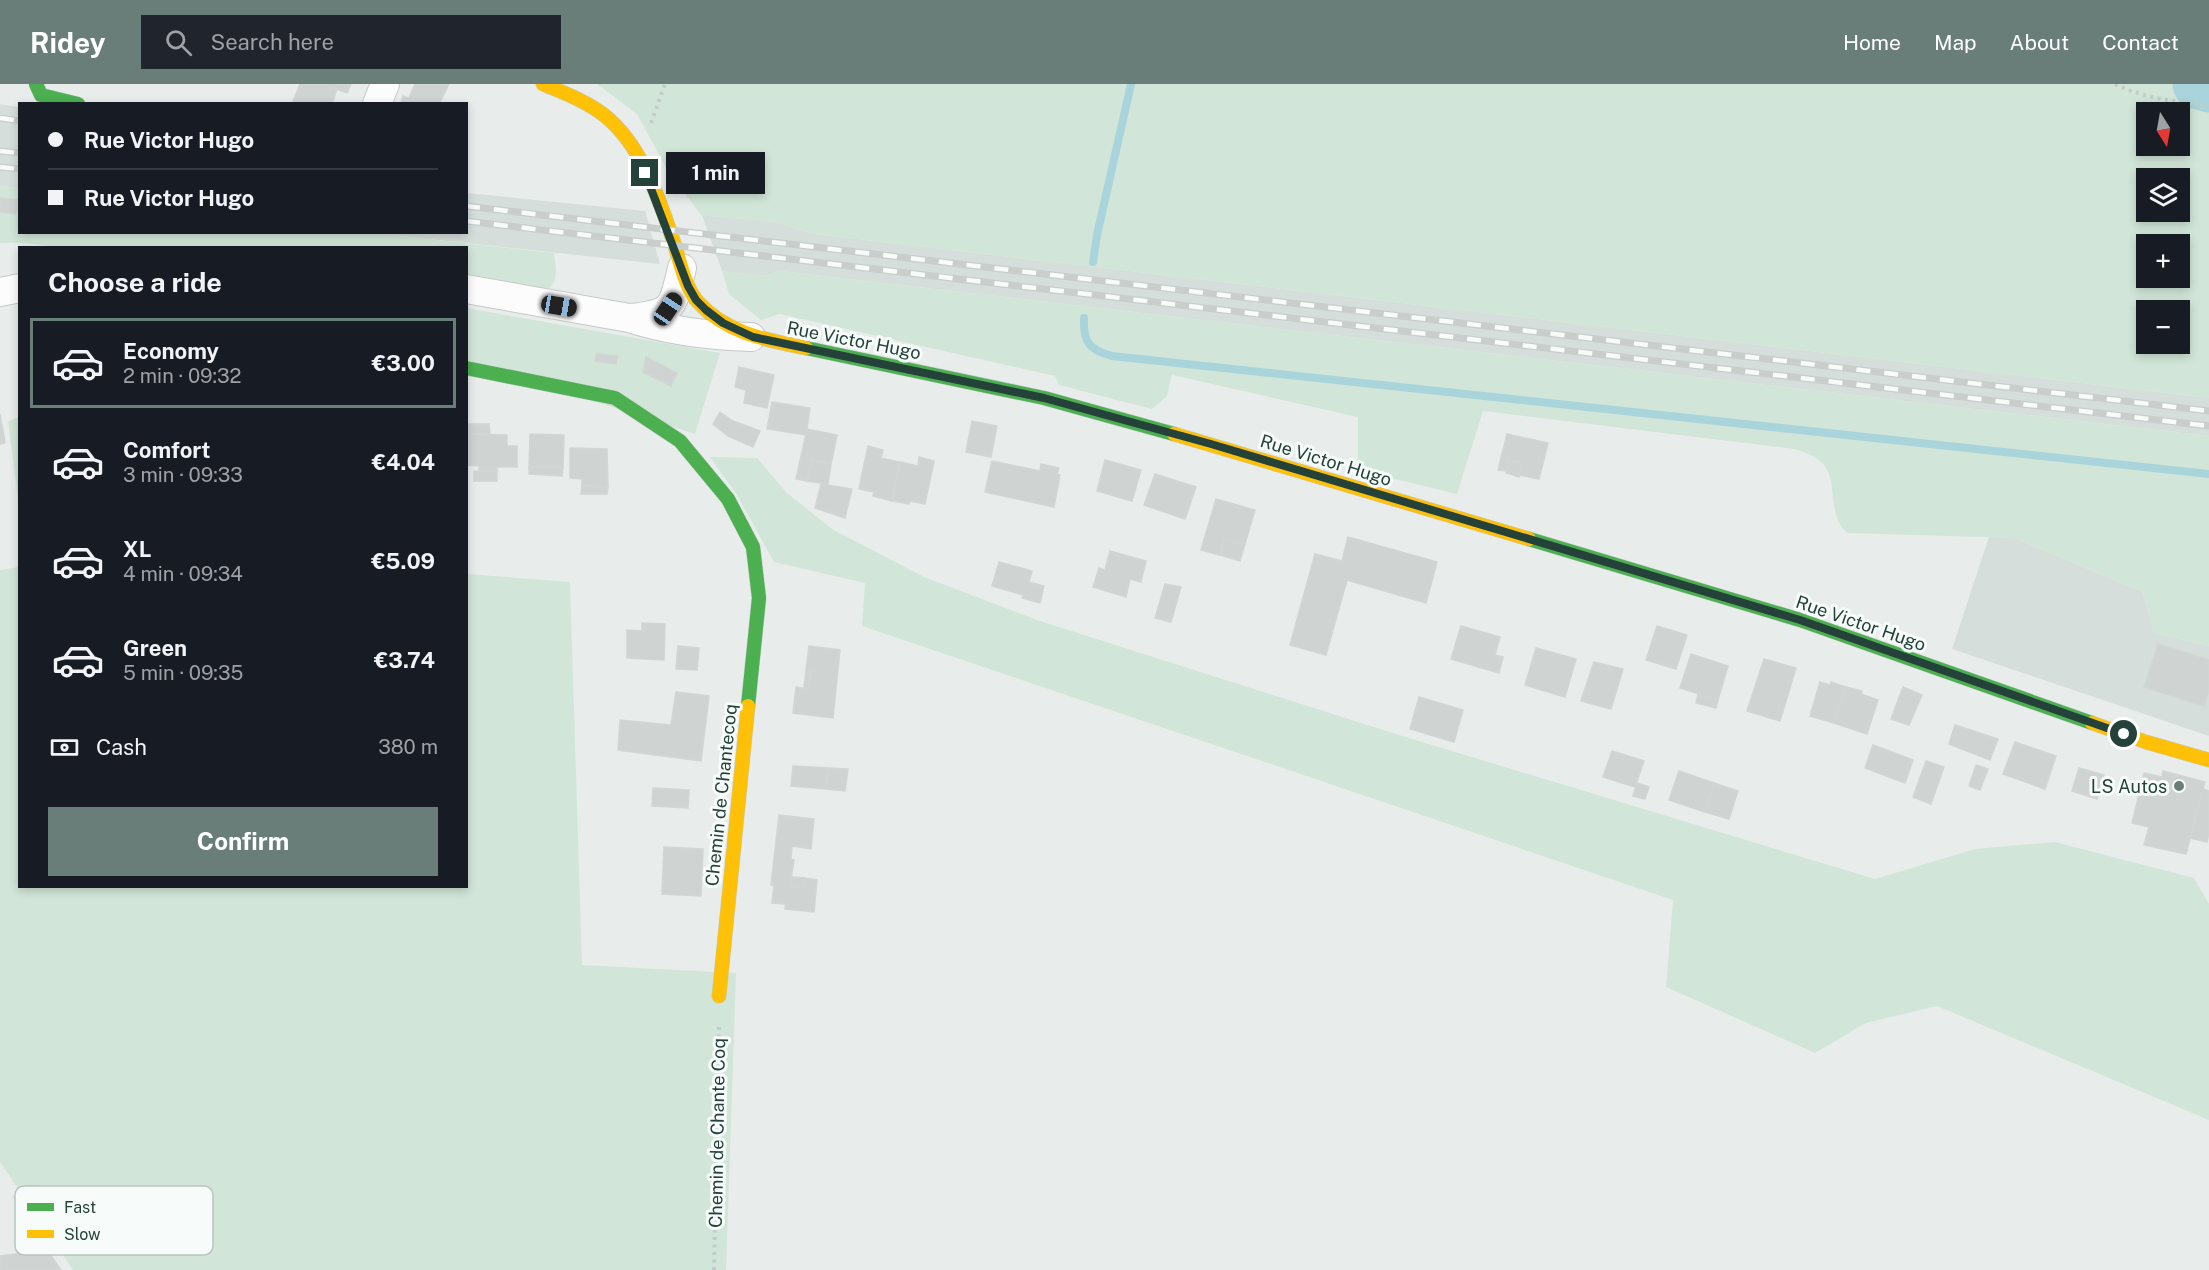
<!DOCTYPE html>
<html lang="en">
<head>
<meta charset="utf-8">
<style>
  :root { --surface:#171b24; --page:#20242c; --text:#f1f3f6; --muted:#9ea1a6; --line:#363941; --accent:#697e78 }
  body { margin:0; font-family:"Public Sans",sans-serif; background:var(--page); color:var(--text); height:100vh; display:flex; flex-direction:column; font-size:22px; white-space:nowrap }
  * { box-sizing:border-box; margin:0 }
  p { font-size:20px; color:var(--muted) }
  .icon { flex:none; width:33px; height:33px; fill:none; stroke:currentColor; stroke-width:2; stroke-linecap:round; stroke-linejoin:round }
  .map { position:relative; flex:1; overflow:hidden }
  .details { position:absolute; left:18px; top:162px; width:450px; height:642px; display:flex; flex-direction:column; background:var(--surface); border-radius:0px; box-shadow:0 3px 9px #0003 }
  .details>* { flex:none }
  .banner { position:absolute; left:18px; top:18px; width:450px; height:132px; border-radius:0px; box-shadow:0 3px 9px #0003; display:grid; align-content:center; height:132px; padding:0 30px; background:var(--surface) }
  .needle { width:39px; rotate:169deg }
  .fabs { position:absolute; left:2136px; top:18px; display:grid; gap:12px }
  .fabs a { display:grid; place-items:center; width:54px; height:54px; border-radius:0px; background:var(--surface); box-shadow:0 3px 9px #0003; font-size:30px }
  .end { position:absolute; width:27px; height:27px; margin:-14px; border:8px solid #24423a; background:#fff; box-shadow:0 0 0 3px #fff }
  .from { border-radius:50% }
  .bubble { position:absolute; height:42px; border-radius:0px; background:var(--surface); box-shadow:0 3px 9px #0003; font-size:20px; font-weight:700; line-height:42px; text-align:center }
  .car { position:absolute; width:18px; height:36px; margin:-18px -9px; border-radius:8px; box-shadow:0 0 4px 2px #0007; background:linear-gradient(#222 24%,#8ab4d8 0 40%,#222 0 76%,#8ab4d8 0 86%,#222 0) }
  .banner b { display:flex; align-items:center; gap:21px; height:57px; font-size:22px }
  .banner b+b { border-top:2px solid var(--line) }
  .banner i { width:15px; height:15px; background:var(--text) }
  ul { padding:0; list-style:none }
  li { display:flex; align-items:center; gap:18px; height:90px; margin:0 12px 9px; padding:0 18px; border:3px solid transparent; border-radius:0px }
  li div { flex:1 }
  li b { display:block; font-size:22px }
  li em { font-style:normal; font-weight:700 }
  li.current { border-color:var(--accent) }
  li>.icon { width:54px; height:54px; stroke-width:1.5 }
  h2 { padding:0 30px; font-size:27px; line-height:72px }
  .pay { display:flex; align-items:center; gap:15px; height:66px; padding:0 30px; font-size:22px }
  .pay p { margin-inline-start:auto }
  .button { display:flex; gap:12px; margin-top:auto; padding:12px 30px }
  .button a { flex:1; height:69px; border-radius:0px; background:var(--accent); color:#fff; font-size:24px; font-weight:700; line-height:69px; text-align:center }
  header { display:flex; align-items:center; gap:36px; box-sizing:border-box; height:84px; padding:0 30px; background:var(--accent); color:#fff }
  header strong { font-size:28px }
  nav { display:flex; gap:33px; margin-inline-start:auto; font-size:21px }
  .search { width:420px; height:54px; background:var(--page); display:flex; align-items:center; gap:15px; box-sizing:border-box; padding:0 21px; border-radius:0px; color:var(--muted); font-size:22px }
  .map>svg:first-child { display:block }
</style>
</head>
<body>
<header>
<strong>Ridey</strong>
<div class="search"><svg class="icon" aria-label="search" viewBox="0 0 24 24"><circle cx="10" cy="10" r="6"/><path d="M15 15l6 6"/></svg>Search here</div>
<nav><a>Home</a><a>Map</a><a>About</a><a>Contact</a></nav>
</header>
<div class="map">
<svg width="2209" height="1186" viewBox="0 0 2209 1186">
  <rect width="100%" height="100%" fill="#e8edeb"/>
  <g fill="#d6dedb">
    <polygon points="0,20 19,23 19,104 0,102"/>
    <polygon points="467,109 645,127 660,180 373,149 466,148"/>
    <polygon points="702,131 776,138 814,150 2209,314 2209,352 779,187 765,192 722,187"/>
    <polygon points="1989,453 2015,454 2143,508 2154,549 2209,562 2209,652 1952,565"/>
  </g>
  <g fill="#d1e6d8" fill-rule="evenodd">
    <path d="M 597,0 L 2209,0 L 2209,314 L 814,150 L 776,138 L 701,131 L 669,89 L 637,30 ZM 2146,28 L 2180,28 L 2180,62 L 2146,62 ZM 2146,94 L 2180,94 L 2180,128 L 2146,128 ZM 2146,160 L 2180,160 L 2180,194 L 2146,194 ZM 2146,226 L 2180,226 L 2180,260 L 2146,260 Z"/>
    <path d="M 0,102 L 19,104 L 20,148 L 373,149 L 554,169 C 556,186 561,203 540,207 L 467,196 L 466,164 L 68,164 L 23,159 L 0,159 Z"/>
    <path d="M 722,187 L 765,192 L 779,187 L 2209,352 L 2209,562 L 2154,549 L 2143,508 L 2015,454 L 1847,449 C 1825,429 1840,392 1820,377 C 1813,371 1803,368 1795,365 L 1483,327 L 1457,410 L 1358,386 L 1358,333 L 1172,291 L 1167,312 L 1152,325 L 1059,301 L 1055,292 L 780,230 L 761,236 L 729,210 Z"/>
    <polygon points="466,224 720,269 695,350 467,276"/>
    <polygon points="19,333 20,333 19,423 8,337"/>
    <polygon points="710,373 757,374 787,409 832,445 924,493 1040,537 1399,651 1875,795 1975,765 2055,758 2194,794 2209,820 2209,1036 1937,922 1866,939 1815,969 1666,903 1673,816 862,542 865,499 774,478 737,411"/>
    <polygon points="19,483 20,802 466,802 467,490 570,498 582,881 736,889 726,1186 73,1186 0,1078 0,486"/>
  </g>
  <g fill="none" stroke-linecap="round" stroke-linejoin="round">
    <g stroke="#a9d4db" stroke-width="8">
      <polyline points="1093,178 1097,151 1131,0"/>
      <path d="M 1084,234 C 1083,258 1089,266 1112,272 L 2209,390"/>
    </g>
    <polyline stroke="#a9d4db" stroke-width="51" points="2198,0 2209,3"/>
  </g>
  <g fill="#cfd4d2" stroke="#d1d6d4" stroke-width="1.5">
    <polygon points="300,0 324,0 337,5 332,20 292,20"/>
    <polygon points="324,0 351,0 347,9"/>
    <polygon points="415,0 449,0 439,20 401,20 403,12 409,14"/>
    <polygon points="0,114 17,116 16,130 0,128"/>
    <polygon points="596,270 618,272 616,280 595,277"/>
    <polygon points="646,273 677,289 671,302 643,288"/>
    <polygon points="739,283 774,291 767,324 744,319 746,306 735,303"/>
    <polygon points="772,318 810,324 806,351 767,345"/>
    <polygon points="720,328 733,337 760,347 753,363 728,352 713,340"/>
    <polygon points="0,330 5,359 0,360"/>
    <polygon points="972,337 997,342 991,373 966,368"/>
    <polygon points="466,340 489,340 490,351 466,350"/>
    <polygon points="807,345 837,351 831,380 812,376 807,397 796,395"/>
    <polygon points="466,350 507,351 507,362 517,362 517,383 497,383 497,388 479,388 479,382 466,381"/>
    <polygon points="530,350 564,351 563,383 529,383"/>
    <polygon points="1507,350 1548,359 1539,395 1519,391 1522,379 1509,376 1506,387 1498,386"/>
    <polygon points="868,362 883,366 881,374 900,378 892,417 873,412 874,408 859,405"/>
    <polygon points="570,364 607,365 608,403 582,402 582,395 570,394"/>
    <polygon points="919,373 934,377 925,420 910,417 909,420 892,417 900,378 918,382"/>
    <polygon points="812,376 831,380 828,400 807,397"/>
    <polygon points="1105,376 1141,386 1132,417 1097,407"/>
    <polygon points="1509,376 1522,379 1519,393 1506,389"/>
    <polygon points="992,377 1040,387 1041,380 1059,384 1057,390 1060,391 1054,423 985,408"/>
    <polygon points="529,383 563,383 562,392 529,390"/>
    <polygon points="474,387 497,388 497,397 474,397"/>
    <polygon points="1155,390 1196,403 1185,435 1144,421"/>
    <polygon points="821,400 852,405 845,434 815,424"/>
    <polygon points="582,402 608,403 607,410 581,410"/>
    <polygon points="1216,415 1255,426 1245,460 1224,456 1220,471 1201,466"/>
    <polygon points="1348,453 1437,478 1426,519 1347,496 1326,571 1290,561 1315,470 1342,477"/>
    <polygon points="1224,456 1245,460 1240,477 1220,471"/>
    <polygon points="1110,467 1146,477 1141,498 1130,495 1126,513 1093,503 1099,484 1105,486"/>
    <polygon points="999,478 1032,487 1029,498 1044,502 1040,519 1022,514 1023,511 992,502"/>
    <polygon points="1165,500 1181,503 1171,538 1155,534"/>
    <polygon points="642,539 665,540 664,576 627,574 627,546 642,547"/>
    <polygon points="1461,542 1500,553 1495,571 1503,573 1499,589 1451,575"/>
    <polygon points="1657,542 1687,551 1676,585 1646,576"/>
    <polygon points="2158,560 2209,576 2209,606 2204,622 2144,603"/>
    <polygon points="678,562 699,564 697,586 676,585"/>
    <polygon points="809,562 840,566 833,634 793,629 796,603 808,605 811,587 806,586"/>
    <polygon points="1536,564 1576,575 1565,613 1525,601"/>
    <polygon points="1691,570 1728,582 1718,616 1680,604"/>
    <polygon points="1764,575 1796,584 1780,637 1747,627"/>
    <polygon points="1594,578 1623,585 1611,625 1581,617"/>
    <polygon points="806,586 811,587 808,605 804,604"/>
    <polygon points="1820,598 1830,601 1831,598 1846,603 1834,639 1810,632"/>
    <polygon points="1846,603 1862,607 1861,610 1878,616 1867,650 1834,639"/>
    <polygon points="1903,603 1922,611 1909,641 1891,635"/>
    <polygon points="676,608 709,612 701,677 618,666 620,636 671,641"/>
    <polygon points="1698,610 1718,616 1716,624 1696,619"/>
    <polygon points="1419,613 1463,626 1454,658 1410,645"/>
    <polygon points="1955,641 1998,655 1990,676 1949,660"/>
    <polygon points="2015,658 2056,672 2045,705 2003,690"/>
    <polygon points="1873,661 1913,676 1905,699 1865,684"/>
    <polygon points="1612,667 1644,677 1635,703 1603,693"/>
    <polygon points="1926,677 1944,683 1931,720 1913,713"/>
    <polygon points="1976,681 1988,685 1980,706 1969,702"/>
    <polygon points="793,682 828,684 826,705 791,702"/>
    <polygon points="828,684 848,685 845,707 826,705"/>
    <polygon points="2079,684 2104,691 2097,715 2072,707"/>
    <polygon points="1679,687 1714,699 1705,728 1669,716"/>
    <polygon points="2163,687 2205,698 2186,770 2144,761 2149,743 2132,739 2144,689 2162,693"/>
    <polygon points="1637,699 1649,703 1645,715 1633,712"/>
    <polygon points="1714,699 1738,707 1729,735 1705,728"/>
    <polygon points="653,704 689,706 688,724 652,722"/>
    <polygon points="2203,705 2209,707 2209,749 2207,758 2190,754"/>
    <polygon points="779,731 814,735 811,765 792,762 791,775 794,776 790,802 803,804 805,794 817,796 814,828 785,825 786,820 772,819 774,801 771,801"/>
    <polygon points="664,763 703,765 701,812 662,810"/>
    <polygon points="792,793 805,794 803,804 790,802"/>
    <polygon points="32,1101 47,1123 30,1135 14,1113"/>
    <polygon points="38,1153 61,1186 0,1186 0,1172 16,1170"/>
  </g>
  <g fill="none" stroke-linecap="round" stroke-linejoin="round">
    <g stroke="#c5cac8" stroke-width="30">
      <g id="street">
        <polyline points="377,20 385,0"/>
        <path d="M 466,205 L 629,234 C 669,247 709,252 751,253"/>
        <polyline points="0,208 20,204"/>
        <path d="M 631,234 C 674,229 672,225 682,184"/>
      </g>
    </g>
    <g stroke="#c3cbc8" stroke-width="15">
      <g id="fast">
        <polyline points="36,0 41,11 78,20"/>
        <polyline points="806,264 1044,314 1174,350"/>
        <polyline points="466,284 615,314 680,357 728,415 753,463 759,514 748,622"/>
        <polyline points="1529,455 1800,536 2092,639"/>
      </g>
    </g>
    <g stroke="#c3cbc8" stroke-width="15">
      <g id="slow">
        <path d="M 543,0 C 564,9 586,17 604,31 C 642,61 659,115 674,159 C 680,177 685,204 698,218 C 727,250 767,256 806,264"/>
        <polyline points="1174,350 1529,455"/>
        <polyline points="2092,639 2146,658 2209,676"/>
        <polyline points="719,912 748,622"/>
      </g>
    </g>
    <g stroke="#c3ccca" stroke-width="4" stroke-dasharray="3 4.5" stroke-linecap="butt">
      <path d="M 2115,0 C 2145,15 2176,17 2209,22"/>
      <polyline points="651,39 665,0"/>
      <polyline points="714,1186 719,941"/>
    </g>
    <use href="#street" stroke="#fcfcfc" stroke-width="28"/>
    <use href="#fast" stroke="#4caf50" stroke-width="14"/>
    <use href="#slow" stroke="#ffc107" stroke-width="14"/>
    <g stroke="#c9cdcc" stroke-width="7">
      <g id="rail">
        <polyline points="0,34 20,37"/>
        <polyline points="0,67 20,69"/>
        <polyline points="0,83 20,85"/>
        <polyline points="466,122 2209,327"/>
        <polyline points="466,137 2209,342"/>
      </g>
    </g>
    <use href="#rail" stroke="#f7fbf9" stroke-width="4.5" stroke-dasharray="14" stroke-linecap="butt"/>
  </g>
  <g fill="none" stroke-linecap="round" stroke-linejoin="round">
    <polyline stroke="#24423a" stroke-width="8" points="645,89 688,202 696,216 706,226 723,239 753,253 1044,314 1211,360 1800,536 2124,650"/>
  </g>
  <circle fill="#697e78" stroke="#f7fbf9" stroke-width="2" cx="2179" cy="702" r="6"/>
  <g text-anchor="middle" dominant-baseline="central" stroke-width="6" stroke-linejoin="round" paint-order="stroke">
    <g font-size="18" fill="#24423a" stroke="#f7fbf9">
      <text transform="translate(854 256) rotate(11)">Rue Victor Hugo</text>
      <text transform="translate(1326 376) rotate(17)">Rue Victor Hugo</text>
      <text transform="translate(1861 539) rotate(19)">Rue Victor Hugo</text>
      <text transform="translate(721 711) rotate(-84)">Chemin de Chantecoq</text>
      <text transform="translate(717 1049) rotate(-89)">Chemin de Chante Coq</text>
    </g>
    <g font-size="18" fill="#24423a" stroke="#f7fbf9" text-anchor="end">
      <text x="2167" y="702">LS Autos</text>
    </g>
  </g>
  <rect x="15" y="1102" width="198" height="69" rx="9" fill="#f7fbf9" stroke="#b8c4c0" stroke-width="1.5"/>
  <rect x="27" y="1119" width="27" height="8" fill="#4caf50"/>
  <rect x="27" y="1146" width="27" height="8" fill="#ffc107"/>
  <g font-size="16" fill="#24423a">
    <text x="64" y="1129">Fast</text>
    <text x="64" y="1156">Slow</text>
  </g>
</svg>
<div class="fabs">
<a><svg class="needle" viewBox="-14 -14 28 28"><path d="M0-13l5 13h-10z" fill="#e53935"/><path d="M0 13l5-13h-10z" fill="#9ea1a6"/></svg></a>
<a><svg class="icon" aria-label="layers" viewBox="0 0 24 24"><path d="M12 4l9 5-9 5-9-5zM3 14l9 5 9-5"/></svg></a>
<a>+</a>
<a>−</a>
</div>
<i class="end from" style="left:2124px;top:650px"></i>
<i class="end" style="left:645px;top:89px"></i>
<div class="bubble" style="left:666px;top:68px;width:99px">1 min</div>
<i class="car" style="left:559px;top:222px;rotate:100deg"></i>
<i class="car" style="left:668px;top:225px;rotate:34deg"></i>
<div class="banner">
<b><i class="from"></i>Rue Victor Hugo</b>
<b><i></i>Rue Victor Hugo</b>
</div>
<section class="details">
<h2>Choose a ride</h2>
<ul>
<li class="current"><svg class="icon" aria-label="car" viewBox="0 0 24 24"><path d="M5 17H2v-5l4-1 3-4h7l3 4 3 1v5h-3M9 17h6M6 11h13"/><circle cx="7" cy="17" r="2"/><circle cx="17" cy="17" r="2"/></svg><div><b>Economy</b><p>2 min · 09:32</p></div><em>€3.00</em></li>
<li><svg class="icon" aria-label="car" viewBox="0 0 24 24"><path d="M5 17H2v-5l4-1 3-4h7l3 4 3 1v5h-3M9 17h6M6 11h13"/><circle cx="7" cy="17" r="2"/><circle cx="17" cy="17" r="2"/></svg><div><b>Comfort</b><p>3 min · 09:33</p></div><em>€4.04</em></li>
<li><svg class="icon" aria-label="car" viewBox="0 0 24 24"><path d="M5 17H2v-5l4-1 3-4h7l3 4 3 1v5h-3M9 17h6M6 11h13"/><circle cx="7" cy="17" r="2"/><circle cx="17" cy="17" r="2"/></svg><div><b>XL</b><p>4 min · 09:34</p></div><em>€5.09</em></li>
<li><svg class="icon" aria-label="car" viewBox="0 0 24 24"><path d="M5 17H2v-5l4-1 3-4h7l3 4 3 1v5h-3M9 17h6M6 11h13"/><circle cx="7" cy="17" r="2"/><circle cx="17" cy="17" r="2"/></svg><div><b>Green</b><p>5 min · 09:35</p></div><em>€3.74</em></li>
</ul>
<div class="pay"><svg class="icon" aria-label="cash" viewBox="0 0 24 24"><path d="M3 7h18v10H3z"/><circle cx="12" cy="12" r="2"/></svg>Cash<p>380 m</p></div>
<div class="button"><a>Confirm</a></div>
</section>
</div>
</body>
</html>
